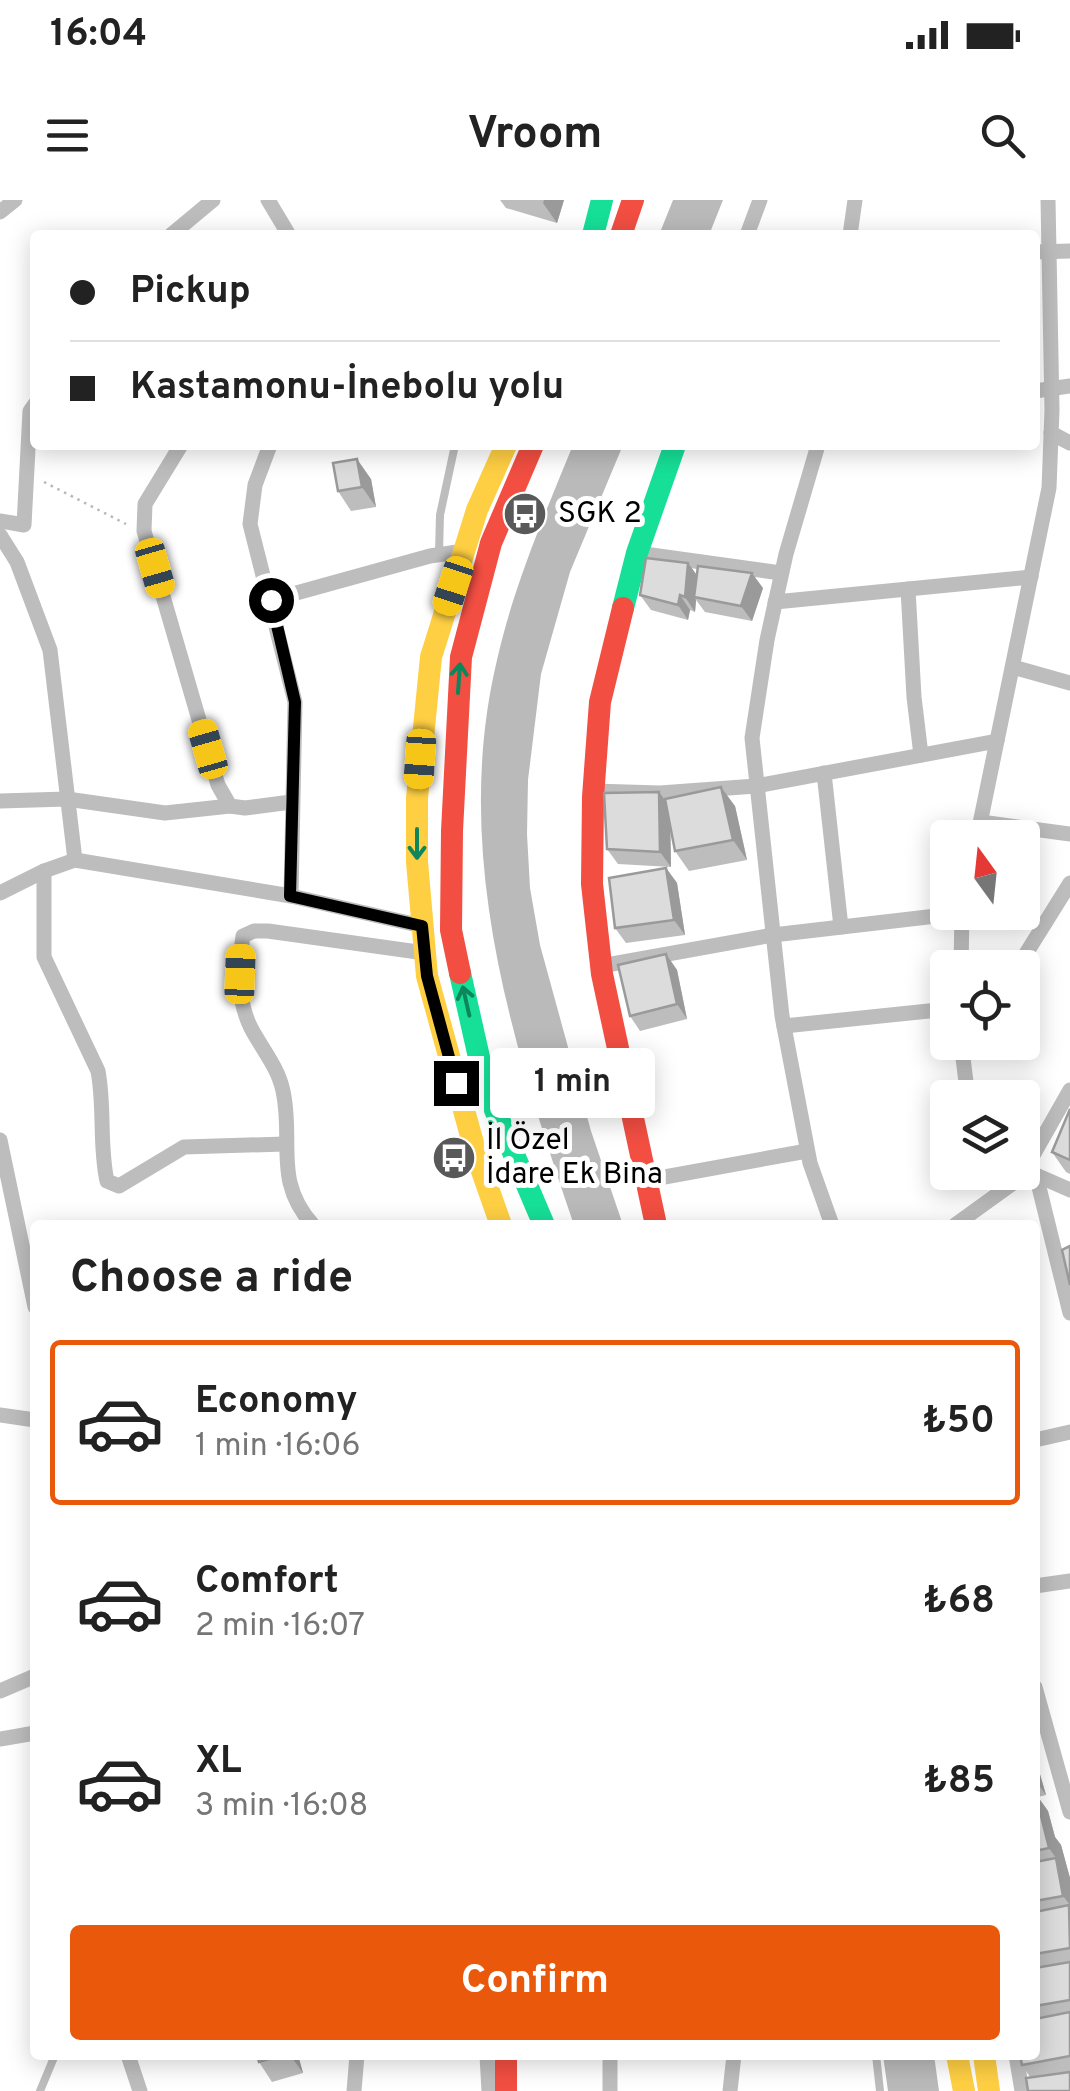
<!DOCTYPE html>
<html lang="en">
<head>
<meta charset="utf-8">
<style>
  :root { --surface:#fff; --page:#f6f6f6; --text:#222; --muted:#767676; --line:#e0e0e0; --accent:#ea580c }
  body { margin:0; font-family:Overpass,sans-serif; background:var(--page); color:var(--text); height:100vh; display:flex; flex-direction:column; font-size:38px; white-space:nowrap }
  * { box-sizing:border-box; margin:0 }
  p { font-size:32px; color:var(--muted) }
  .icon { flex:none; width:55px; height:55px; fill:none; stroke:currentColor; stroke-width:2; stroke-linecap:round; stroke-linejoin:round }
  .map { position:relative; flex:1; overflow:hidden }
  .side { position:absolute; left:30px; top:1020px; width:1010px; height:840px; display:flex; flex-direction:column; background:var(--surface); border-radius:10px; box-shadow:0 5px 25px #0003 }
  .side>* { flex:none }
  .banner { position:absolute; left:30px; top:30px; width:1010px; height:220px; border-radius:10px; box-shadow:0 5px 25px #0003; display:grid; align-content:center; height:220px; padding:0 40px; background:var(--surface) }
  .needle { width:65px; rotate:345deg }
  .controls { position:absolute; left:930px; top:620px; display:grid; gap:20px }
  .controls a { display:grid; place-items:center; width:110px; height:110px; border-radius:10px; background:var(--surface); box-shadow:0 5px 25px #0003; font-size:50px }
  .end { position:absolute; width:45px; height:45px; margin:-22px; border:12px solid #000; background:#fff; box-shadow:0 0 0 5px #fff }
  .from { border-radius:50% }
  .bubble { position:absolute; height:70px; border-radius:10px; background:var(--surface); box-shadow:0 5px 25px #0003; font-size:32px; font-weight:700; line-height:70px; text-align:center }
  .car { position:absolute; width:30px; height:60px; margin:-30px -15px; border-radius:12px; box-shadow:0 0 8px 2px #0007; background:linear-gradient(#f5c518 24%,#345 0 40%,#f5c518 0 76%,#345 0 86%,#f5c518 0) }
  .banner b { display:flex; align-items:center; gap:35px; height:95px; font-size:38px }
  .banner b+b { border-top:2px solid var(--line) }
  .banner i { width:25px; height:25px; background:var(--text) }
  ul { padding:0; list-style:none }
  li { display:flex; align-items:center; gap:30px; height:165px; margin:0 20px 15px; padding:0 20px; border:5px solid transparent; border-radius:10px }
  li div { flex:1 }
  li b { display:block; font-size:38px }
  li em { font-style:normal; font-weight:700 }
  li.selected { border-color:var(--accent) }
  li>.icon { width:90px; height:90px; stroke-width:1.5 }
  h2 { padding:0 40px; font-size:45px; line-height:120px }
  .cta { display:flex; gap:20px; margin-top:auto; padding:20px 40px }
  .cta a { flex:1; height:115px; border-radius:10px; background:var(--accent); color:#fff; font-size:40px; font-weight:700; line-height:115px; text-align:center }
  .status { display:flex; justify-content:space-between; align-items:center; height:70px; padding:0 50px; background:var(--surface); direction:ltr }
  .status svg { height:28px; fill:currentColor }
  header { display:flex; justify-content:space-between; align-items:center; height:130px; padding:0 40px; background:var(--surface); font-size:45px; font-weight:700 }
  .map>svg:first-child { display:block }
</style>
</head>
<body>
<div class="status"><b>16:04</b><svg viewBox="0 0 49 12"><path d="M0 12V9h3v3zM5 12V6h3v6zM10 12V3h3v9zM15 12V0h3v12zM26 1h20v11H26zM47 4h2v5h-2z"/></svg></div>
<header><svg class="icon" aria-label="menu" viewBox="0 0 24 24"><path d="M4 6h16M4 12h16M4 18h16"/></svg>Vroom<svg class="icon" aria-label="search" viewBox="0 0 24 24"><circle cx="10" cy="10" r="6"/><path d="M15 15l6 6"/></svg></header>
<div class="map">
<svg width="1070" height="1891" viewBox="0 0 1070 1891">
  <rect width="100%" height="100%" fill="#fff"/>
  <g fill="#bababa">
    <polygon points="673,0 723,0 709,35 659,35"/>
    <path d="M 573,245 L 623,245 L 570,372 L 541,474 L 528,580 L 527,634 L 530,688 L 540,745 L 591,931 L 623,1025 L 574,1025 C 512,843 451,653 497,460 C 514,385 544,316 573,245 Z"/>
    <polygon points="883,1855 934,1855 939,1891 888,1891"/>
  </g>
  <g fill="none" stroke-linecap="round" stroke-linejoin="round">
    <polyline stroke="#b8b8b8" stroke-width="2.5" stroke-dasharray="2.5 5" stroke-linecap="butt" points="44,282 126,324"/>
    <g stroke="#bdbdbd" stroke-width="8">
      <polyline points="439,354 440,315 455,245"/>
      <polyline points="876,1855 880,1891"/>
      <polyline points="40,1891 55,1855"/>
    </g>
    <g stroke="#bdbdbd" stroke-width="15">
      <polyline points="268,0 289,35"/>
      <polyline points="0,12 15,0"/>
      <polyline points="171,35 213,0"/>
      <polyline points="747,35 760,0"/>
      <polyline points="850,35 855,0"/>
      <polyline points="1035,52 1070,51"/>
      <polyline points="1035,191 1070,186"/>
      <polyline points="1051,233 1070,243"/>
      <polyline points="181,245 145,304 144,331 218,585 230,606 245,608 291,602"/>
      <polyline points="270,245 255,285 250,324 295,502 291,696"/>
      <polyline points="818,245 786,354 767,440 752,538 782,816 810,963 832,1025"/>
      <polyline points="0,321 24,325 30,211 35,204"/>
      <polyline points="0,335 17,362 50,450 75,660 291,696 422,726"/>
      <polyline points="637,353 781,373"/>
      <polyline points="908,389 914,497 921,555"/>
      <polyline points="271,400 430,356 464,351"/>
      <polyline points="775,402 1031,377"/>
      <polyline points="1013,467 1070,483"/>
      <polyline points="824,573 841,727"/>
      <polyline points="593,591 660,593 756,586 997,541"/>
      <polyline points="0,601 67,599 165,613 230,606"/>
      <polyline points="981,622 1070,634"/>
      <polyline points="977,638 1049,288 1052,210 1048,0"/>
      <path d="M 44,671 L 44,757 L 98,871 C 105,908 99,945 107,981 L 119,986 L 184,947 L 285,944"/>
      <polyline points="0,693 44,671 75,660"/>
      <polyline points="601,766 773,735 962,713"/>
      <polyline points="961,768 962,712"/>
      <polyline points="1017,768 1070,683"/>
      <polyline points="784,826 948,809"/>
      <polyline points="961,842 968,898"/>
      <polyline points="0,940 35,1107"/>
      <polyline points="991,972 1000,992"/>
      <polyline points="1036,975 1070,1113"/>
      <polyline points="1029,976 1036,975 1070,990"/>
      <polyline points="648,980 807,951"/>
      <path d="M 313,1025 C 273,981 294,942 283,891 C 278,867 262,849 251,828 C 237,800 238,768 243,736 L 254,731 L 268,731 L 425,753"/>
      <polyline points="955,1025 1020,978 1070,890"/>
      <polyline points="0,1215 35,1220"/>
      <polyline points="1035,1240 1070,1232"/>
      <polyline points="1035,1386 1070,1381"/>
      <polyline points="1035,1487 1070,1612"/>
      <polyline points="0,1491 35,1476"/>
      <polyline points="0,1539 35,1533"/>
      <polyline points="128,1855 140,1891"/>
      <polyline points="487,1855 489,1891"/>
      <polyline points="610,1855 610,1891"/>
      <polyline points="1016,1855 1022,1891"/>
      <polyline points="354,1891 357,1855"/>
      <polyline points="730,1891 734,1855"/>
    </g>
    <g stroke="#16e098" stroke-width="22">
      <polyline points="593,35 602,0"/>
      <polyline points="623,408 637,353 675,245"/>
      <polyline points="460,773 481,866 495,910 544,1025"/>
    </g>
    <g stroke="#ffcf43" stroke-width="22">
      <polyline points="501,1025 476,954 427,776 417,662 417,598 431,457 477,310 506,245"/>
      <polyline points="957,1855 964,1891"/>
      <polyline points="984,1855 989,1891"/>
    </g>
    <g stroke="#f24e42" stroke-width="22">
      <polyline points="621,35 633,0"/>
      <polyline points="623,408 600,502 593,597 592,684 602,774 656,1025"/>
      <polyline points="460,773 451,730 452,631 461,457 491,343 533,245"/>
      <polyline points="506,1855 506,1891"/>
    </g>
  </g>
  <g fill="#bdbdbd">
    <polygon points="500,0 564,0 557,23 506,8"/>
    <polygon points="371,279 376,307 351,311 338,291"/>
    <polygon points="688,363 697,376 763,388 752,421 705,412 696,400 695,412 690,410 688,420 651,410 640,395"/>
    <polygon points="659,592 666,601 735,606 747,660 689,671 675,651 670,627 671,667 618,664 607,649"/>
    <polygon points="666,668 677,683 685,735 626,743 615,728"/>
    <polygon points="666,754 677,770 687,819 640,831 630,816"/>
    <polygon points="1070,909 1070,974 1066,972 1052,952"/>
    <polygon points="1035,1557 1046,1595 1038,1597 1048,1611 1055,1637 1061,1645 1070,1678 1070,1891 1030,1877 1022,1865 1035,1855"/>
    <polygon points="257,1855 298,1855 303,1873 272,1882 259,1862"/>
  </g>
  <g fill="#9a9a9a">
    <polygon points="544,0 564,0 557,23 543,3"/>
    <polygon points="357,259 371,279 376,307 362,287"/>
    <polygon points="688,363 699,378 694,397 696,400 695,412 685,397"/>
    <polygon points="752,373 763,388 752,421 741,406"/>
    <polygon points="680,395 690,410 688,420 678,405"/>
    <polygon points="721,587 735,606 747,660 733,640"/>
    <polygon points="659,592 670,607 671,667 660,652"/>
    <polygon points="666,668 677,683 685,735 674,720"/>
    <polygon points="666,754 677,770 687,819 677,804"/>
    <polygon points="1035,1557 1046,1595 1035,1580"/>
    <polygon points="1035,1593 1048,1611 1055,1637 1061,1645 1070,1678 1070,1705 1063,1696 1056,1658 1049,1648 1041,1617 1035,1608"/>
    <polygon points="290,1855 298,1855 303,1873"/>
  </g>
  <g fill="#dcdcdc" stroke="#9a9a9a" stroke-width="2.5">
    <polygon points="357,259 362,287 338,291 333,263"/>
    <polygon points="646,358 688,363 685,397 680,395 678,405 640,395"/>
    <polygon points="698,366 752,373 741,406 694,397"/>
    <polygon points="721,587 733,640 675,651 665,599"/>
    <polygon points="659,592 660,652 607,649 604,593"/>
    <polygon points="666,668 674,720 615,728 609,678"/>
    <polygon points="666,754 677,804 630,816 618,765"/>
    <polygon points="1070,909 1070,960 1052,952"/>
    <polygon points="1070,1046 1070,1085 1062,1050"/>
    <polygon points="1041,1616 1049,1648 1035,1651 1035,1618"/>
    <polygon points="1056,1658 1063,1696 1035,1701 1035,1662"/>
    <polygon points="1069,1705 1070,1748 1035,1754 1035,1712"/>
    <polygon points="1070,1762 1070,1800 1035,1806 1035,1768"/>
    <polygon points="1070,1812 1070,1856 1022,1865 1020,1855 1035,1855 1035,1819"/>
    <polygon points="257,1855 282,1855 259,1862"/>
    <polygon points="1070,1872 1070,1891 1028,1891 1026,1878"/>
  </g>
  <defs><path id="oneway-shaft" d="M-6 0H5M1.5-3L5.5 0L1.5 3" fill="none" stroke-width="1.6" stroke-linecap="round" stroke-linejoin="round" transform="scale(2.5)"/></defs>
  <g stroke="#0d865b">
    <use href="#oneway-shaft" transform="translate(459 478) rotate(-86)"/>
    <use href="#oneway-shaft" transform="translate(417 644) rotate(90)"/>
    <use href="#oneway-shaft" transform="translate(466 801) rotate(-103)"/>
  </g>
  <g fill="none" stroke-linecap="round" stroke-linejoin="round">
    <polyline stroke="#000" stroke-width="12" points="271,400 295,502 290,696 422,726 427,776 456,883"/>
  </g>
  <defs>
    <g id="bus-disc" transform="scale(2.25)"><circle r="9.5" fill="#595959" stroke="#fff"/><path d="M-5-6H5V4H4V6H2V4H-2V6H-4V4H-5ZM-3.5-4V0h7V-4ZM-3.5 1.2v1.5H-2V1.2ZM2 1.2v1.5H3.5V1.2Z" fill="#fff"/></g>
  </defs>
  <g fill-rule="evenodd">
    <use href="#bus-disc" x="525" y="314"/>
    <use href="#bus-disc" x="454" y="958"/>
  </g>
  <g text-anchor="middle" dominant-baseline="central" stroke-width="10" stroke-linejoin="round" paint-order="stroke">
    <g font-size="30" fill="#000" stroke="#fff" text-anchor="start">
      <text x="558" y="314">SGK 2</text>
      <text x="486" y="941">İl Özel<tspan x="486" dy="34">İdare Ek Bina</tspan></text>
    </g>
  </g>
</svg>
<div class="controls">
<a><svg class="needle" viewBox="-14 -14 28 28"><path d="M0-13l5 13h-10z" fill="#e53935"/><path d="M0 13l5-13h-10z" fill="#767676"/></svg></a>
<a><svg class="icon" aria-label="locate" viewBox="0 0 24 24"><circle cx="12" cy="12" r="6"/><path d="M12 2v4M12 18v4M2 12h4M18 12h4"/></svg></a>
<a><svg class="icon" aria-label="layers" viewBox="0 0 24 24"><path d="M12 4l9 5-9 5-9-5zM3 14l9 5 9-5"/></svg></a>
</div>
<i class="end from" style="left:271px;top:400px"></i>
<i class="end" style="left:456px;top:883px"></i>
<div class="bubble" style="left:490px;top:848px;width:165px">1 min</div>
<i class="car" style="left:155px;top:368px;rotate:164deg"></i>
<i class="car" style="left:453px;top:386px;rotate:198deg"></i>
<i class="car" style="left:208px;top:549px;rotate:344deg"></i>
<i class="car" style="left:420px;top:559px;rotate:184deg"></i>
<i class="car" style="left:240px;top:774px;rotate:2deg"></i>
<div class="banner">
<b><i class="from"></i>Pickup</b>
<b><i></i>Kastamonu-İnebolu yolu</b>
</div>
<section class="side">
<h2>Choose a ride</h2>
<ul>
<li class="selected"><svg class="icon" aria-label="car" viewBox="0 0 24 24"><path d="M5 17H2v-5l4-1 3-4h7l3 4 3 1v5h-3M9 17h6M6 11h13"/><circle cx="7" cy="17" r="2"/><circle cx="17" cy="17" r="2"/></svg><div><b>Economy</b><p>1 min · 16:06</p></div><em>₺50</em></li>
<li><svg class="icon" aria-label="car" viewBox="0 0 24 24"><path d="M5 17H2v-5l4-1 3-4h7l3 4 3 1v5h-3M9 17h6M6 11h13"/><circle cx="7" cy="17" r="2"/><circle cx="17" cy="17" r="2"/></svg><div><b>Comfort</b><p>2 min · 16:07</p></div><em>₺68</em></li>
<li><svg class="icon" aria-label="car" viewBox="0 0 24 24"><path d="M5 17H2v-5l4-1 3-4h7l3 4 3 1v5h-3M9 17h6M6 11h13"/><circle cx="7" cy="17" r="2"/><circle cx="17" cy="17" r="2"/></svg><div><b>XL</b><p>3 min · 16:08</p></div><em>₺85</em></li>
</ul>
<div class="cta"><a>Confirm</a></div>
</section>
</div>
</body>
</html>
